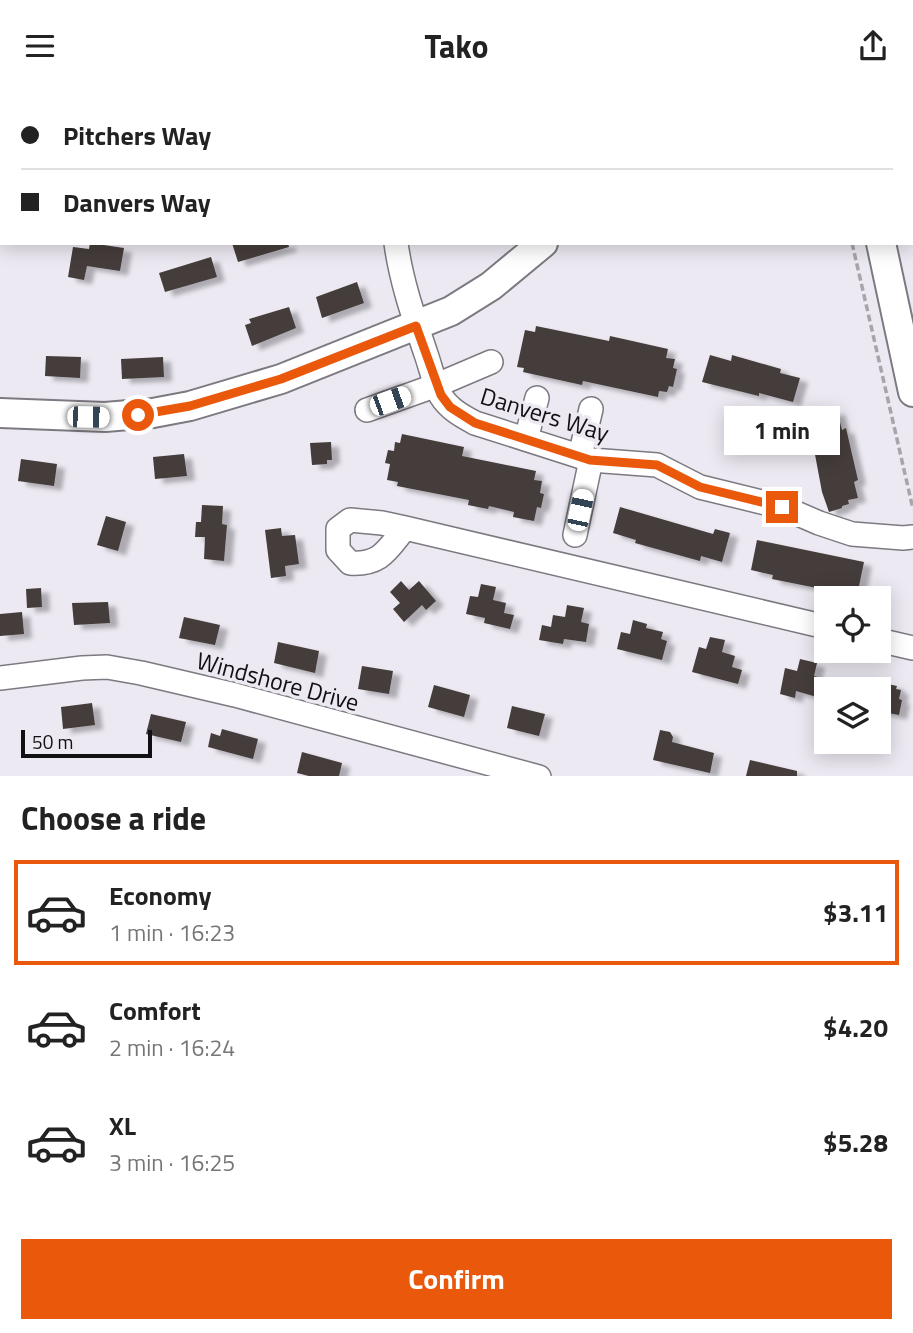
<!DOCTYPE html>
<html lang="en">
<head>
<meta charset="utf-8">
<style>
  :root { --surface:#fff; --page:#f6f6f6; --text:#222; --muted:#767676; --line:#e0e0e0; --accent:#ea580c }
  body { margin:0; font-family:"Titillium Web",sans-serif; background:var(--page); color:var(--text); height:100vh; display:flex; flex-direction:column; font-size:26px; white-space:nowrap }
  * { box-sizing:border-box; margin:0 }
  p { font-size:23px; color:var(--muted) }
  .icon { flex:none; width:38px; height:38px; fill:none; stroke:currentColor; stroke-width:2; stroke-linecap:round; stroke-linejoin:round }
  .map { position:relative; height:685px; overflow:hidden }
  .details { display:flex; flex-direction:column; background:var(--surface); flex:1 }
  .details>* { flex:none }
  .banner { position:absolute; left:0px; top:0px; width:914px; height:154px; box-shadow:0 4px 18px #0003; display:grid; align-content:center; height:154px; padding:0 21px; background:var(--surface) }
  .fabs { position:absolute; left:814px; top:495px; display:grid; gap:14px }
  .fabs a { display:grid; place-items:center; width:77px; height:77px; border-radius:0px; background:var(--surface); box-shadow:0 4px 18px #0003; font-size:35px }
  .scale { position:absolute; left:21px; bottom:18px; width:131px; box-sizing:border-box; padding-left:7px; border:4px solid #111013; border-top:0; font-size:19px; line-height:24px; white-space:nowrap; color:#111013; -webkit-text-stroke:5px #ece9f2; paint-order:stroke }
  .end { position:absolute; width:32px; height:32px; margin:-16px; border:9px solid #ea580c; background:#fff; box-shadow:0 0 0 4px #fff }
  .from { border-radius:50% }
  .bubble { position:absolute; height:49px; border-radius:0px; background:var(--surface); box-shadow:0 4px 18px #0003; font-size:23px; font-weight:700; line-height:49px; text-align:center }
  .car { position:absolute; width:21px; height:42px; margin:-21px -10px; border-radius:9px; box-shadow:0 0 5px 2px #0007; background:linear-gradient(#fff 24%,#345 0 40%,#fff 0 76%,#345 0 86%,#fff 0) }
  .banner b { display:flex; align-items:center; gap:24px; height:66px; font-size:26px }
  .banner b+b { border-top:2px solid var(--line) }
  .banner i { width:18px; height:18px; background:var(--text) }
  ul { padding:0; list-style:none }
  li { display:flex; align-items:center; gap:21px; height:105px; margin:0 14px 10px; padding:0 7px; border:4px solid transparent; border-radius:0px }
  li div { flex:1 }
  li b { display:block; font-size:26px }
  li em { font-style:normal; font-weight:700 }
  li.selected { border-color:var(--accent) }
  li>.icon { width:63px; height:63px; stroke-width:1.5 }
  h2 { padding:0 21px; font-size:32px; line-height:84px }
  .primary-button { display:flex; gap:14px; margin-top:auto; padding:14px 21px }
  .primary-button a { flex:1; height:80px; border-radius:0px; background:var(--accent); color:#fff; font-size:28px; font-weight:700; line-height:80px; text-align:center }
  header { display:flex; justify-content:space-between; align-items:center; height:91px; padding:0 21px; background:var(--surface); font-size:32px; font-weight:700 }
  .map>svg:first-child { display:block }
</style>
</head>
<body>
<header><svg class="icon" aria-label="menu" viewBox="0 0 24 24"><path d="M4 6h16M4 12h16M4 18h16"/></svg>Tako<svg class="icon" aria-label="share" viewBox="0 0 24 24"><path d="M12 15V3M7 8l5-5 5 5M5 13v7h14v-7"/></svg></header>
<div class="map">
<svg width="913" height="686" viewBox="0 0 913 686">
  <defs>
    <filter id="shadow"><feDropShadow dx="8" dy="4.5" stdDeviation="2" flood-color="#0004"/></filter>
  </defs>
  <rect width="100%" height="100%" fill="#ece9f2"/>
  <g fill="#453c3a" filter="url(#shadow)">
    <polygon points="90,152 124,157 120,180 87,175 84,189 68,186 73,156 89,158"/>
    <polygon points="232,152 288,152 289,156 238,171"/>
    <polygon points="211,166 217,186 165,201 159,182"/>
    <polygon points="357,191 364,212 322,227 316,206"/>
    <polygon points="289,216 296,237 252,255 245,234 251,232 249,228"/>
    <polygon points="536,235 609,250 610,245 668,258 666,267 675,268 673,277 677,278 673,296 669,295 667,301 659,300 658,306 583,290 582,294 523,281 524,277 517,276 525,239 535,241"/>
    <polygon points="710,264 731,270 732,264 781,278 780,282 800,287 793,311 759,302 759,305 702,291"/>
    <polygon points="46,265 81,266 80,287 45,285"/>
    <polygon points="163,266 164,286 122,288 121,268"/>
    <polygon points="837,319 842,339 846,337 858,389 854,391 858,407 848,409 849,413 842,415 842,417 829,421 822,401 808,326"/>
    <polygon points="402,343 464,356 462,365 536,380 534,389 542,390 540,402 544,403 541,417 537,416 534,430 513,426 514,421 489,415 488,418 468,414 469,409 397,395 398,391 387,389 390,373 385,372 388,359 394,360 395,351 400,352"/>
    <polygon points="331,351 332,369 327,369 327,373 312,374 310,352"/>
    <polygon points="184,363 187,385 155,388 153,366"/>
    <polygon points="21,368 57,373 54,395 18,390"/>
    <polygon points="202,414 223,415 222,433 227,434 224,470 204,468 205,446 195,446 196,431 201,431"/>
    <polygon points="620,416 713,443 715,438 730,442 722,471 701,465 700,470 635,452 636,449 613,442"/>
    <polygon points="106,425 126,431 118,460 97,454"/>
    <polygon points="281,437 282,445 295,444 299,473 285,475 286,485 271,487 265,439"/>
    <polygon points="757,449 864,471 858,500 838,496 837,501 772,488 773,484 751,479"/>
    <polygon points="401,490 409,499 419,490 436,510 426,519 422,514 404,531 393,518 400,512 390,501"/>
    <polygon points="481,493 496,496 493,509 506,512 504,522 514,524 510,538 484,532 485,527 466,523 470,505 478,506"/>
    <polygon points="41,497 42,516 27,517 26,498"/>
    <polygon points="108,511 110,532 74,534 72,512"/>
    <polygon points="567,514 584,517 581,531 589,533 586,551 564,548 563,553 539,549 542,534 551,536 553,524 565,526"/>
    <polygon points="22,521 24,543 0,545 0,523"/>
    <polygon points="184,526 220,534 215,554 179,547"/>
    <polygon points="633,529 647,533 646,537 663,541 661,548 667,550 662,569 617,558 621,541 630,543"/>
    <polygon points="710,546 725,549 722,561 735,565 732,576 742,579 738,593 692,581 699,556 706,558"/>
    <polygon points="278,551 319,560 315,582 274,572"/>
    <polygon points="800,568 817,572 814,585 821,587 817,606 796,600 795,607 780,603 785,577 797,580"/>
    <polygon points="362,575 393,580 389,603 358,598"/>
    <polygon points="878,591 897,595 896,598 901,599 899,608 902,609 899,624 878,620"/>
    <polygon points="434,594 470,604 464,626 428,616"/>
    <polygon points="92,612 95,634 63,638 61,616"/>
    <polygon points="512,615 545,623 539,645 507,637"/>
    <polygon points="151,623 186,631 181,651 146,643"/>
    <polygon points="222,638 258,648 253,668 208,656 211,642 220,645"/>
    <polygon points="660,639 670,641 673,646 672,651 714,662 710,682 653,669"/>
    <polygon points="302,661 342,672 339,685 309,685 297,682"/>
    <polygon points="750,669 797,680 797,685 746,685"/>
  </g>
  <g fill="none" stroke-linecap="round" stroke-linejoin="round">
    <g stroke="#7c7981" stroke-width="26">
      <g id="minor">
        <polyline points="376,0 376,2"/>
        <polyline points="580,0 580,2"/>
        <polyline points="0,79 2,80"/>
        <path d="M 396,152 C 401,190 414,227 426,263 C 431,277 434,293 441,305 C 449,318 462,325 475,332 L 591,369 L 657,374 L 700,396 L 782,416 L 819,432 L 852,443 L 903,447 L 913,446"/>
        <polyline points="367,319 437,294 491,271"/>
        <polyline points="526,348 537,307"/>
        <polyline points="580,365 591,318"/>
        <path d="M 405,437 C 387,459 381,474 350,472 L 338,459 L 338,438 L 350,429 L 382,432 L 405,437 L 826,536"/>
        <polyline points="575,444 591,369"/>
        <polyline points="878,549 913,557"/>
        <polyline points="0,587 82,577 107,576 141,582 235,604 539,686"/>
      </g>
    </g>
    <g stroke="#7c7981" stroke-width="32">
      <g id="major">
        <polyline points="847,0 847,2"/>
        <polyline points="912,55 913,55"/>
        <polyline points="881,152 913,301"/>
        <polyline points="0,322 105,326 153,322 190,315 281,288 451,220 491,195 543,152"/>
      </g>
    </g>
    <g stroke="#a7a5ac" stroke-width="3.5" stroke-dasharray="7 3.5" stroke-linecap="butt">
      <polyline points="818,0 819,2"/>
      <polyline points="852,152 913,418"/>
    </g>
    <use href="#minor" stroke="#fff" stroke-width="23"/>
    <use href="#major" stroke="#fff" stroke-width="28"/>
  </g>
  <g fill="none" stroke-linecap="round" stroke-linejoin="round">
    <polyline stroke="#ea580c" stroke-width="9" points="138,324 190,315 281,288 416,235 441,304 450,316 475,332 590,369 657,374 700,396 782,416"/>
  </g>
  <g text-anchor="middle" dominant-baseline="central" stroke-width="7" stroke-linejoin="round" paint-order="stroke">
    <g font-size="24" fill="#111013" stroke="#ece9f2">
      <text transform="translate(545 323) rotate(17)">Danvers Way</text>
      <text transform="translate(278 590) rotate(15)">Windshore Drive</text>
    </g>
  </g>
</svg>
<div class="fabs">
<a><svg class="icon" aria-label="locate" viewBox="0 0 24 24"><circle cx="12" cy="12" r="6"/><path d="M12 2v4M12 18v4M2 12h4M18 12h4"/></svg></a>
<a><svg class="icon" aria-label="layers" viewBox="0 0 24 24"><path d="M12 4l9 5-9 5-9-5zM3 14l9 5 9-5"/></svg></a>
</div>
<div class="scale">50 m</div>
<i class="end from" style="left:138px;top:324px"></i>
<i class="end" style="left:782px;top:416px"></i>
<div class="bubble" style="left:724px;top:315px;width:116px">1 min</div>
<i class="car" style="left:390px;top:310px;rotate:70deg"></i>
<i class="car" style="left:88px;top:326px;rotate:91deg"></i>
<i class="car" style="left:580px;top:419px;rotate:12deg"></i>
<div class="banner">
<b><i class="from"></i>Pitchers Way</b>
<b><i></i>Danvers Way</b>
</div>
</div>
<section class="details">
<h2>Choose a ride</h2>
<ul>
<li class="selected"><svg class="icon" aria-label="car" viewBox="0 0 24 24"><path d="M5 17H2v-5l4-1 3-4h7l3 4 3 1v5h-3M9 17h6M6 11h13"/><circle cx="7" cy="17" r="2"/><circle cx="17" cy="17" r="2"/></svg><div><b>Economy</b><p>1 min · 16:23</p></div><em>$3.11</em></li>
<li><svg class="icon" aria-label="car" viewBox="0 0 24 24"><path d="M5 17H2v-5l4-1 3-4h7l3 4 3 1v5h-3M9 17h6M6 11h13"/><circle cx="7" cy="17" r="2"/><circle cx="17" cy="17" r="2"/></svg><div><b>Comfort</b><p>2 min · 16:24</p></div><em>$4.20</em></li>
<li><svg class="icon" aria-label="car" viewBox="0 0 24 24"><path d="M5 17H2v-5l4-1 3-4h7l3 4 3 1v5h-3M9 17h6M6 11h13"/><circle cx="7" cy="17" r="2"/><circle cx="17" cy="17" r="2"/></svg><div><b>XL</b><p>3 min · 16:25</p></div><em>$5.28</em></li>
</ul>
<div class="primary-button"><a>Confirm</a></div>
</section>
</body>
</html>
